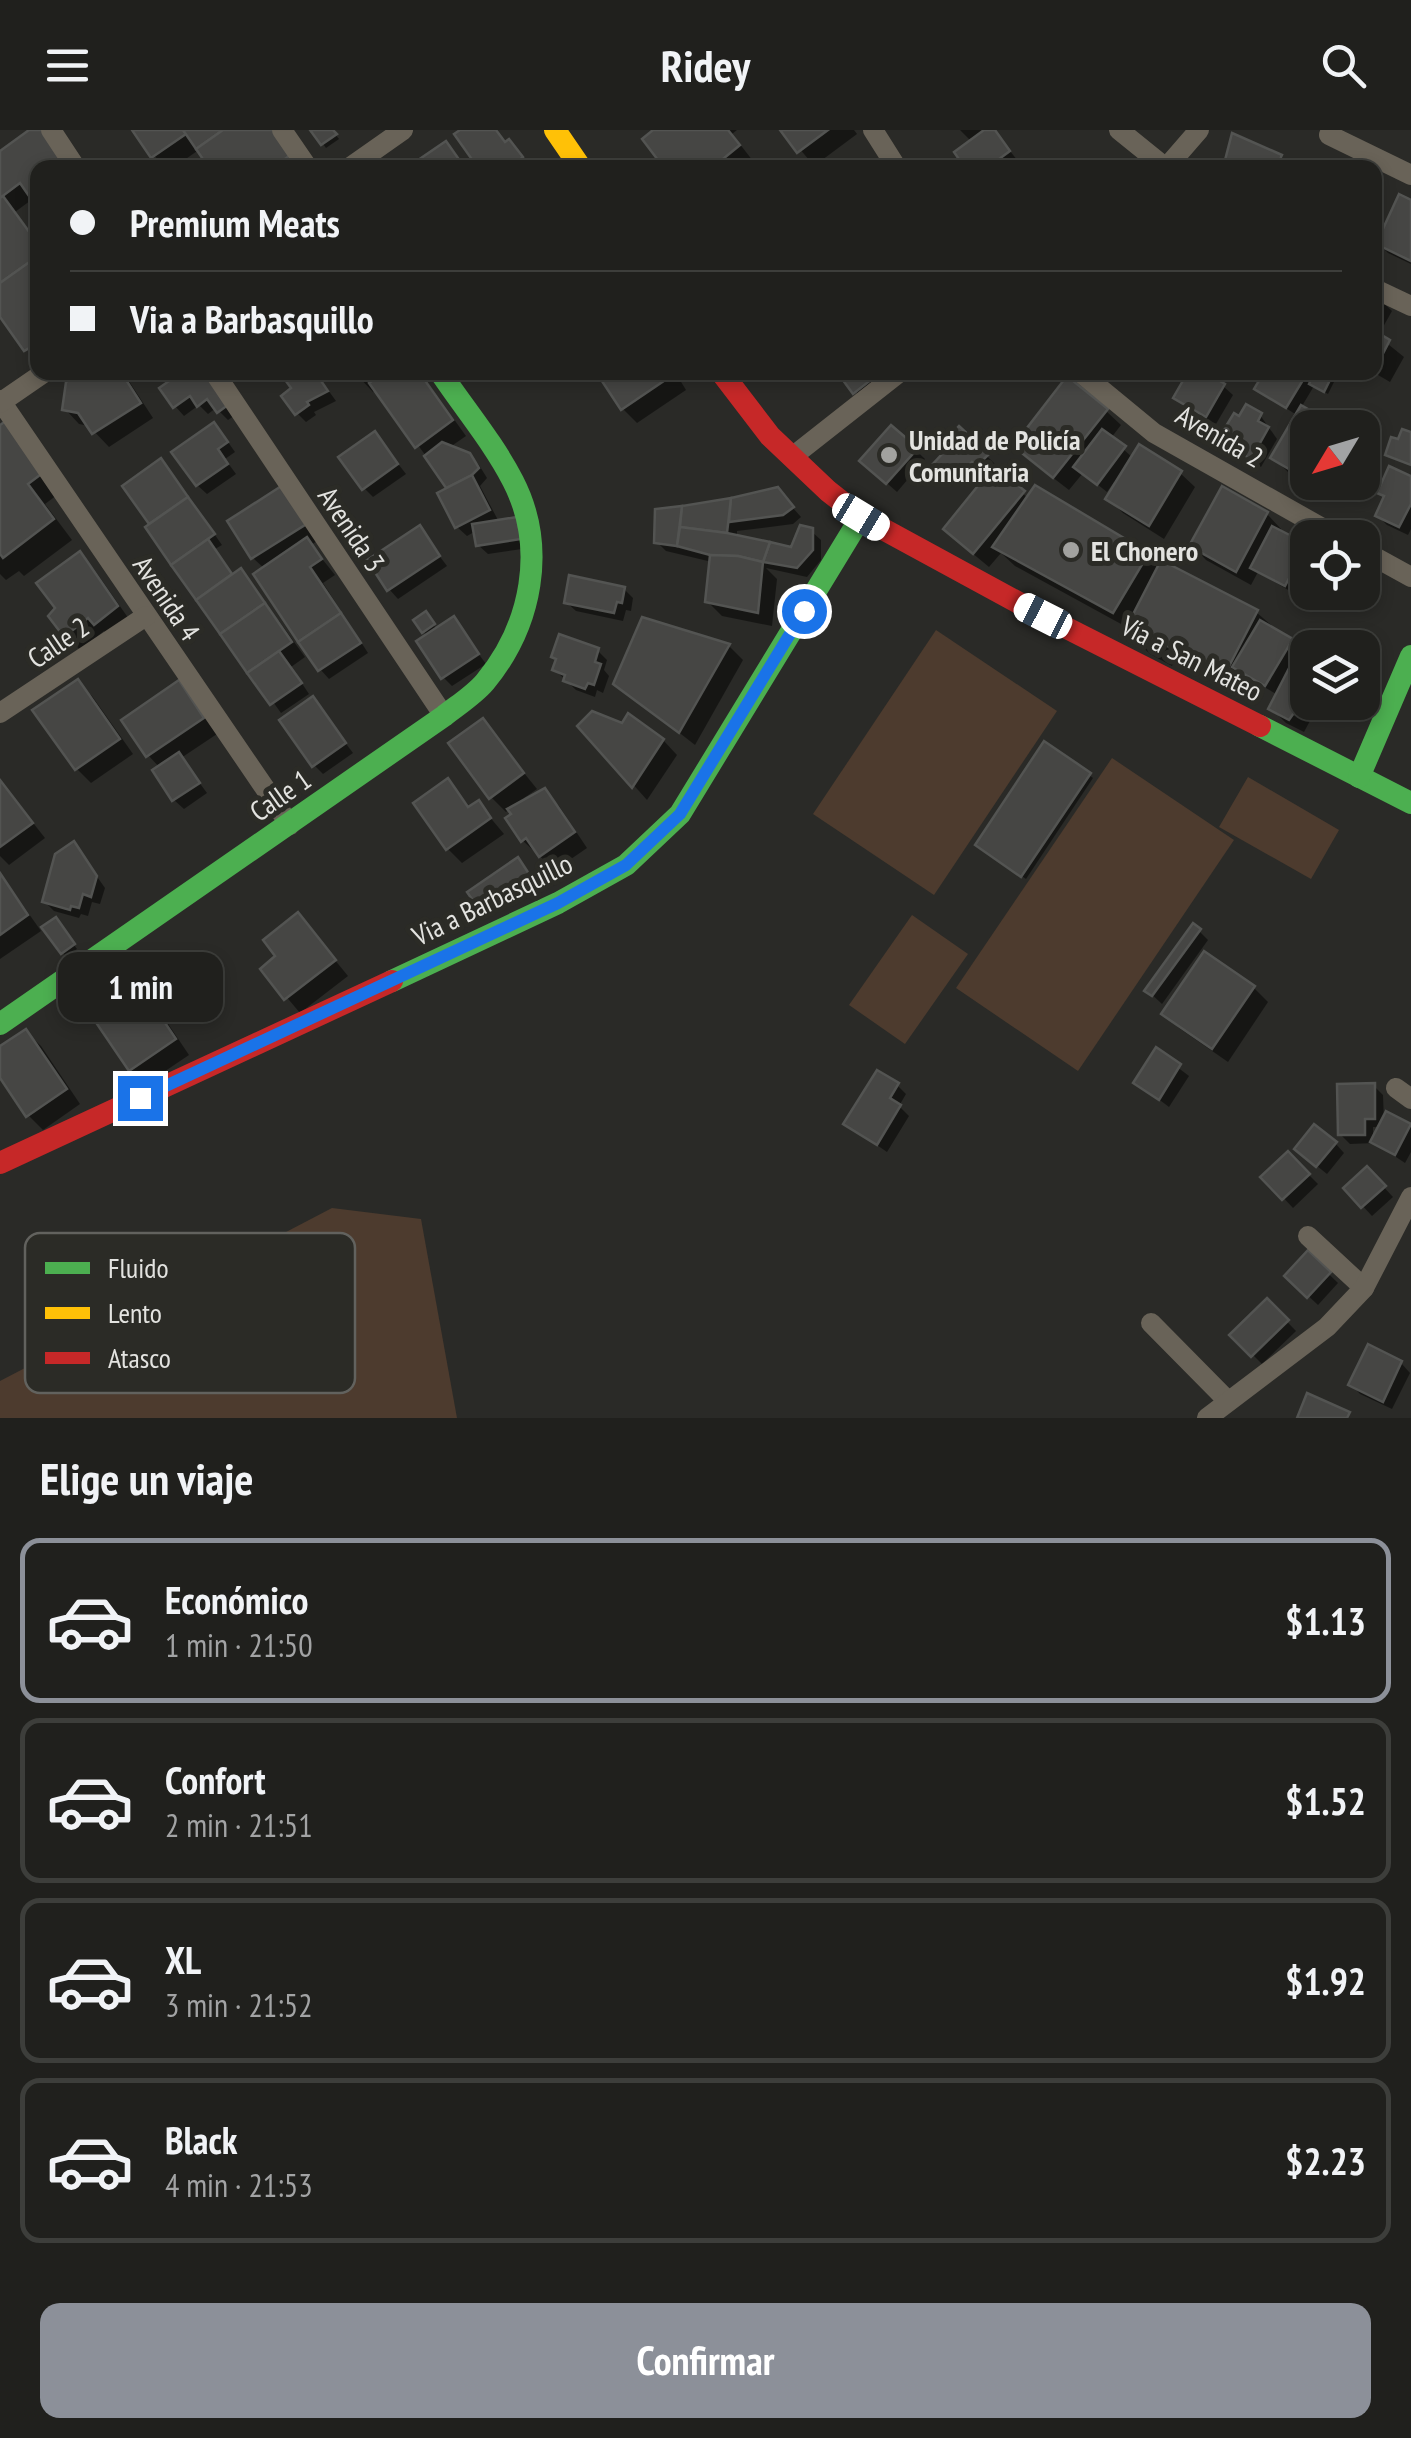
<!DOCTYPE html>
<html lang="es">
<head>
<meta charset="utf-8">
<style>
  :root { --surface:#20201d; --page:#2d2d2a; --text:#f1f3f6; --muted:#a2a3a4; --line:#3d3e3b; --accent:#8c9099 }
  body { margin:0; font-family:"PT Sans Narrow",sans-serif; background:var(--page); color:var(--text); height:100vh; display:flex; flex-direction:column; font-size:38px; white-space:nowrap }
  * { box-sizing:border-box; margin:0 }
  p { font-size:32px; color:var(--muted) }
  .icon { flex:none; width:55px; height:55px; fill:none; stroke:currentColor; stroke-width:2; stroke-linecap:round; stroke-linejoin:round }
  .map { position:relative; height:1288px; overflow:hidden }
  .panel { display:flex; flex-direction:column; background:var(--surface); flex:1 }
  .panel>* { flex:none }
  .guide { position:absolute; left:30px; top:30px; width:1352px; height:220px; border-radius:20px; box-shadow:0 5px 15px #0003,0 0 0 2px var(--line); display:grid; align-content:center; height:220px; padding:0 40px; background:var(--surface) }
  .needle { width:65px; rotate:232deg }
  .buttons { position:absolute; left:1290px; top:280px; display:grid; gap:20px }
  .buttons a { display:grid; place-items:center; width:90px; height:90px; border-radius:20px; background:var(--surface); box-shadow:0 5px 15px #0003,0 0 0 2px var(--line); font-size:50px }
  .end { position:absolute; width:45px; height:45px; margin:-22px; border:12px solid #1a73e8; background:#fff; box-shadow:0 0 0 5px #fff }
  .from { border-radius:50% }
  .bubble { position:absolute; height:70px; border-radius:20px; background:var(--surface); box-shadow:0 5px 15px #0003,0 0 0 2px var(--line); font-size:32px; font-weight:700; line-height:70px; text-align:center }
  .car { position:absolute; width:30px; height:60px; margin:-30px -15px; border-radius:12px; box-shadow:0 0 8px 2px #0007; background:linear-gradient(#fff 24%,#345 0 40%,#fff 0 76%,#345 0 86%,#fff 0) }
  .guide b { display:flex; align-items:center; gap:35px; height:95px; font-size:38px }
  .guide b+b { border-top:2px solid var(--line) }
  .guide i { width:25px; height:25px; background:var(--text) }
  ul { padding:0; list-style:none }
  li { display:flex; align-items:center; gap:30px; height:165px; margin:0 20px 15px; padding:0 20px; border:5px solid var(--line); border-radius:20px }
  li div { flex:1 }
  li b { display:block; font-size:38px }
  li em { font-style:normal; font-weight:700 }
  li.current { border-color:var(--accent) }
  li>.icon { width:90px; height:90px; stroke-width:1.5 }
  h2 { padding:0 40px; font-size:45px; line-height:120px }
  .cta { display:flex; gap:20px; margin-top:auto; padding:20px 40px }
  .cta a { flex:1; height:115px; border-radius:20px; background:var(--accent); color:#fff; font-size:40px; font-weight:700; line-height:115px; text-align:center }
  header { display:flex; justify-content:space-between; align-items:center; height:130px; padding:0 40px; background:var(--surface); font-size:45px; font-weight:700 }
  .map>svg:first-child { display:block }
</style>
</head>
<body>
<header><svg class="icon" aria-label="menu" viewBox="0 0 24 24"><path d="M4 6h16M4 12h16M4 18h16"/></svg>Ridey<svg class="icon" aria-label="search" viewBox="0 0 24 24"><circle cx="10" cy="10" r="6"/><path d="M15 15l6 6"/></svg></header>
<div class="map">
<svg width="1411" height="1288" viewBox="0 0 1411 1288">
  <rect width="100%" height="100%" fill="#2a2a27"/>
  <g fill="#4d3b2e">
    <polygon points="936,500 1057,581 934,765 813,684"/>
    <polygon points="1112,628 1234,710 1078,941 956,858"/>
    <polygon points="1248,647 1339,700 1311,749 1219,697"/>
    <polygon points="912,785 968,824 905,914 849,875"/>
    <polygon points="332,1078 421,1089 457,1288 0,1288 0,1251"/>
  </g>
  <g fill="#0007" fill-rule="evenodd">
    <polygon points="33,0 38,71 34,68 15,82 38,112 38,232 0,182 0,24"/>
    <polygon points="135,0 277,0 304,38 213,38 200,19 173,38 164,38"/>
    <polygon points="313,0 332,0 339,9 326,18"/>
    <polygon points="464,0 496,0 530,38 481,38"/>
    <polygon points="657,0 737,0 732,4 753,31 745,38 667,38"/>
    <polygon points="784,0 854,0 857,4 814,36"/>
    <polygon points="960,0 982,0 984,3 993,0 1018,31 1009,38 968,38 972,12"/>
    <polygon points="1280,27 1289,38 1226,38"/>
    <polygon points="1411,73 1411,134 1388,123 1379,114"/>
    <polygon points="1375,165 1392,181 1378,206 1404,227 1390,252 1373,242"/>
    <polygon points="85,242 123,242 153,288 109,317 89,296 79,294 65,279"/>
    <polygon points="186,242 240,282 228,290 216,278 208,284 199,275 184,286 175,276"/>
    <polygon points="293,242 315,242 336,271 314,282 316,285 306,292 297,283"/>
    <polygon points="354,242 420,242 466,306 450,317 469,325 479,335 487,348 480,356 499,392 529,418 488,424 478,415 476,401 467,406 457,397 450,359 377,259 373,262"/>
    <polygon points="599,242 675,242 686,260 637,293 622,278"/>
    <polygon points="840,242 902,242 864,271"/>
    <polygon points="1229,242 1249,242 1244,251"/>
    <polygon points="1267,242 1296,242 1311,254 1333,244 1336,248 1328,264 1314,256 1302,276 1334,298 1308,298 1308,352 1329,352 1323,363 1288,342 1273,327 1298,286 1257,259"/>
    <polygon points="1223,256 1233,265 1216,294 1186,277 1177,268"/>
    <polygon points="1106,281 1121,295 1111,308 1133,328 1180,343 1195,357 1164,409 1123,383 1109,369 1117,354 1114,352 1107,362 1083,343 1069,360 1030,330"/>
    <polygon points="1260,285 1277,309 1261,337 1226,313"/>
    <polygon points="0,298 61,362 45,374 72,410 24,446 19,441 6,450 0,444"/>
    <polygon points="892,298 925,329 897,362 872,340"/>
    <polygon points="959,299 996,335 993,338 1029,369 1147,425 1159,438 1256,482 1301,521 1308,518 1308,572 1324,572 1315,591 1311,589 1304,602 1286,593 1272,579 1278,565 1252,550 1244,564 1176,528 1172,536 1150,524 1130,505 1132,500 1015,436 1001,423 989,437 960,413 990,346 970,326 966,329 980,343 972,351 965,344 955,354 935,335"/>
    <polygon points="375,304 406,344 373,367 364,358"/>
    <polygon points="223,305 235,322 225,329 236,344 207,364 197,355"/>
    <polygon points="170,341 222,415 215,419 234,446 279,491 305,527 291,537 309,564 281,583 149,398 153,395 125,356"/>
    <polygon points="1411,349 1411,399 1408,405 1387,395 1378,386 1386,368 1380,362"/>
    <polygon points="283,358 320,409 311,415 335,445 323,453 368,523 329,549 320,539 265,439 253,428 230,391"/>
    <polygon points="777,360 801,387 793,394 737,401 737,408 792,419 811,401 821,410 821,430 807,447 766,438 777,449 772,496 722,486 707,471 712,432 666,421 657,412 658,381"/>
    <polygon points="1267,384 1281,399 1279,402 1308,418 1308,440 1295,464 1258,442 1251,455 1206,430 1192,415"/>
    <polygon points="419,399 447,436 398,469 389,459"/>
    <polygon points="79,424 94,439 131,492 110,508 104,501 80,520 66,505"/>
    <polygon points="624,459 633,468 631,481 626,480 623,491 576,481 566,472"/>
    <polygon points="429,488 437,500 453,489 486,534 452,556 443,547 424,501"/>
    <polygon points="643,490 729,516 743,530 695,615 616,553"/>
    <polygon points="598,521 607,530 604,540 609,546 603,563 597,560 595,567 576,560 555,540 558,530"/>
    <polygon points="1362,545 1370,553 1362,568"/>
    <polygon points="77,552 92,566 133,624 91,653 77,639"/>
    <polygon points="179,554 193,568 217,604 181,628 207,663 184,679 174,670 160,638 148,625"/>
    <polygon points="312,569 353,623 323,644 314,635"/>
    <polygon points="482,591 537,659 524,668 528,672 544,661 559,676 587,718 555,740 522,710 510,679 506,682 491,667"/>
    <polygon points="581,596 663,610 677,625 647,670"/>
    <polygon points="1089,645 1093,648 1026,749 982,718"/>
    <polygon points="0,651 45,708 9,735 0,726"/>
    <polygon points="448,651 471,678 478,673 504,704 462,733 448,719"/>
    <polygon points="74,714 105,758 100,774 92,772 88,786 81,784 79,788 54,781 45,772"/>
    <polygon points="518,730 541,760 487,783 478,774"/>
    <polygon points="0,743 41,801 0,829"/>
    <polygon points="298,785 348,846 300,883 263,839 279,827"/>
    <polygon points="59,794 77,819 66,826 63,823"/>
    <polygon points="1199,801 1208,810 1162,874 1147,860"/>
    <polygon points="125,838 140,852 189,925 146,954 131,940"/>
    <polygon points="1254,858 1268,872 1228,932 1179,898 1165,883"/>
    <polygon points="26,902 41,916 80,974 43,1000 28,985 0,944 0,919"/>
    <polygon points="1156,921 1189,946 1169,977 1136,952"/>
    <polygon points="897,955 906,964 899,976 909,986 887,1022 846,994"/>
    <path d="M 1374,956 L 1383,965 L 1384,992 L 1387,985 L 1411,997 L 1411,1022 L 1405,1033 L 1375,1013 L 1350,1014 L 1340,1004 ZM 1373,997 L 1381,997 L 1373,1012 Z"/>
    <polygon points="1335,1013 1344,1023 1327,1044 1307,1028"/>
    <polygon points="1288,1024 1318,1054 1293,1078 1264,1047"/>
    <polygon points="1367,1039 1393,1067 1372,1086 1346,1058"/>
    <polygon points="1308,1124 1338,1153 1318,1175 1287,1146"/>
    <polygon points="1267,1171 1296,1201 1262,1234 1233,1205"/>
    <polygon points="1401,1233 1410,1243 1392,1279 1360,1264 1351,1254"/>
  </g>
  <g fill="#464644" stroke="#535452" stroke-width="2.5">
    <polygon points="29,0 49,0 68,38 38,38 38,60 29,66 20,53 0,68 0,21"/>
    <polygon points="132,0 183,0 186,4 151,28"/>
    <polygon points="183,0 223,0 196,19"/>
    <polygon points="223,0 276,0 292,24 272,38 209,38 196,19"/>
    <polygon points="310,0 333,0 337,4 321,15"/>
    <polygon points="460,0 496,0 505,12 509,9 523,27 509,38 478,38 454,4"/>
    <polygon points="653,0 728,0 740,15 712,38 664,38 642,9"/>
    <polygon points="780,0 828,0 797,23"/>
    <polygon points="984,0 995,0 1010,21 987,38 965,38 954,22"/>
    <polygon points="1232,3 1282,25 1276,38 1223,38"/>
    <polygon points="446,11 465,38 408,38 408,37"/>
    <polygon points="1399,64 1411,70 1411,131 1376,114"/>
    <polygon points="3,66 38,114 38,126 0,153 0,68"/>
    <polygon points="38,126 38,213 24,221 0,187 0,153"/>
    <polygon points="1375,201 1390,210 1375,239"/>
    <polygon points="81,242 121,242 141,273 92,304 78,283 62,280 66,252"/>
    <polygon points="182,242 211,242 232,272 217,283 207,269 197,277 190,266 173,278 159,258"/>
    <polygon points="289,242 315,242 328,261 307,272 309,275 295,285 281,266 291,258 283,247"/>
    <polygon points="385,242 419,242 453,290 415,318 369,253"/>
    <polygon points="596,242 673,242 674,244 621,280"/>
    <polygon points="837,242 881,242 853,264"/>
    <polygon points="1188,242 1205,242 1225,254 1206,287 1173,268"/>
    <polygon points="1264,242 1306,245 1286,278 1254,259"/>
    <polygon points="1315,242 1334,242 1324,262 1309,254"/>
    <polygon points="1067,246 1108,279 1053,348 1013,316"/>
    <polygon points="1246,274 1262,283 1258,291 1269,297 1251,329 1223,313 1228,304 1223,301 1234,283 1239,286"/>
    <polygon points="1301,275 1339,297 1308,298 1308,350 1270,328"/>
    <polygon points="6,291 44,342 28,354 54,389 3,428 0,424 0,295"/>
    <polygon points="214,292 228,312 218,319 228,334 196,356 171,322"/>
    <polygon points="891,295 918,318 886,354 859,331"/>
    <polygon points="959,296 989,324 977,336 972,332 961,343 954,337 945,347 932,335 942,324 937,319"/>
    <polygon points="1102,299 1126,316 1097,355 1073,337"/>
    <polygon points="1402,299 1411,302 1411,335 1385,325 1391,307 1398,309"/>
    <polygon points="375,301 398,334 362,360 338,327"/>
    <polygon points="442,312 470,323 479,338 472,345 446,358 424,326"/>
    <polygon points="1139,314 1182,341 1149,396 1105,369"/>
    <polygon points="161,328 188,367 149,394 122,356"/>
    <polygon points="994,336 1025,361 973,424 943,399"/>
    <polygon points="1389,336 1411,346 1411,374 1399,397 1375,386 1384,366 1377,363"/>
    <polygon points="472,345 490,380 455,398 437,363"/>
    <polygon points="283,355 308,393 251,429 227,391"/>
    <polygon points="1035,355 1149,423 1113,483 992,417"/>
    <polygon points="1222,356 1268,382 1236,442 1189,416"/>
    <polygon points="778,357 794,377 783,385 729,392 731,368"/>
    <polygon points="188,367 215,404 171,435 145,397"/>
    <polygon points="731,368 727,403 680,397 682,376"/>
    <polygon points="682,376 677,416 654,413 655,379"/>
    <polygon points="517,387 521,409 476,416 472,394"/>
    <polygon points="420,395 440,426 387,461 367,430"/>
    <polygon points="800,395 813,398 813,420 797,438 763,432 770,412 791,417"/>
    <polygon points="1272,396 1307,414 1285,456 1250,438"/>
    <polygon points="680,397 727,403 770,412 763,432 738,426 710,425 677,416"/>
    <polygon points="307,407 322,429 310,437 341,483 298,512 253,444"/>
    <polygon points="208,409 232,444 196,470 171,435"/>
    <polygon points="80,421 118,476 94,495 88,488 64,507 48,486 55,478 36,453"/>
    <polygon points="710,425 738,426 763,432 758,483 705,472"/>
    <polygon points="1161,430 1258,480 1224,546 1156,510 1152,518 1127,505 1131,496 1128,494"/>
    <polygon points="241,438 265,473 220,504 196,470"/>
    <polygon points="569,445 625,457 622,473 617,472 614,483 564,473"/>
    <polygon points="265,473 292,512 247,543 220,504"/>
    <polygon points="426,481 435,494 422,503 413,490"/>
    <polygon points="341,483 361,513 318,541 298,512"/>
    <polygon points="454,486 479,524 441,549 416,511"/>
    <polygon points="642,487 730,514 679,603 613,554"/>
    <polygon points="1260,490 1293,509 1265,556 1232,537"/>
    <polygon points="559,504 599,518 595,532 601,534 594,555 588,553 585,559 563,551 565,545 552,540 556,529 551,527"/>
    <polygon points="1304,509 1320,518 1308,518 1308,563 1289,590 1268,579"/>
    <polygon points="279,521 302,553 270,575 247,543"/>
    <polygon points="78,549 120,609 75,640 32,580"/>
    <polygon points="179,550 204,588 146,627 121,590"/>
    <polygon points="313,566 346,613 312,637 279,590"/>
    <polygon points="592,581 622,593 628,583 664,609 632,658 577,596"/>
    <polygon points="483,588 524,643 489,669 448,613"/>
    <polygon points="1044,611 1091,643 1021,747 975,715"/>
    <polygon points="179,622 200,653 172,671 152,640"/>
    <polygon points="448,648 468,677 479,670 491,688 446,720 413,673"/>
    <polygon points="0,650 33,693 0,717"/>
    <polygon points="545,658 575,702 539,727 526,708 521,712 505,688 511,684 507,679"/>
    <polygon points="74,711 97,746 91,767 83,764 79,778 71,776 70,780 42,772 55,724"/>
    <polygon points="518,727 533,750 476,775 467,762"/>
    <polygon points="0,743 28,785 0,805"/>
    <polygon points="298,782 336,830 284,870 260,839 275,826 263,810"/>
    <polygon points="56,787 75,814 61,824 41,797"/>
    <polygon points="1193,793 1201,799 1152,866 1144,861"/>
    <polygon points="1204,821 1255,856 1212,919 1161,884"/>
    <polygon points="126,835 176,909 129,941 78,866"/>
    <polygon points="26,899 67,959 26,987 0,948 0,916"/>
    <polygon points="1156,917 1181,934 1159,970 1133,953"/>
    <polygon points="877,940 899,953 890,968 901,975 877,1015 843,994"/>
    <polygon points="1375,953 1375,989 1365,989 1365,1005 1338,1005 1337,954"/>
    <polygon points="1386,981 1411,994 1395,1025 1370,1012"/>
    <polygon points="1314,994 1337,1012 1316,1037 1294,1019"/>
    <polygon points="1288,1021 1310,1044 1282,1070 1260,1047"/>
    <polygon points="1367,1036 1386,1056 1361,1078 1343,1058"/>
    <polygon points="1308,1120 1331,1142 1307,1168 1284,1146"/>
    <polygon points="1267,1168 1289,1190 1251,1227 1229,1205"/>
    <polygon points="1368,1214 1402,1231 1383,1272 1348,1255"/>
    <polygon points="1307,1263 1350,1282 1347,1288 1297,1288"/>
  </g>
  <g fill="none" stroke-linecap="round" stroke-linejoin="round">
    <g stroke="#696358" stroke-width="20">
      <polyline points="51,0 76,38"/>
      <polyline points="282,0 308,38"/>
      <polyline points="873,0 897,38"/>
      <polyline points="1119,0 1166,38"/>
      <polyline points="1331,0 1329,5 1411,45"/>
      <polyline points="349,38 403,0"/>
      <polyline points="1166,38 1199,0"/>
      <polyline points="1375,159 1411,176"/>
      <polyline points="214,242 444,586"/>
      <polyline points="1080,242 1154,303 1340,408"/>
      <polyline points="0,270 290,695"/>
      <polyline points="0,273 45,242"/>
      <polyline points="792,327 900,242"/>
      <polyline points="1362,420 1411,447"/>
      <polyline points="0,583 146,486"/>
      <polyline points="1396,958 1411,969"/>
      <polyline points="1308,1106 1364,1158"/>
      <polyline points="1151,1193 1228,1271"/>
      <polyline points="1207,1288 1327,1197 1364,1158 1411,1067"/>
    </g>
    <g stroke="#4caf50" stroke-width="22">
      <polyline points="1260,596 1411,673"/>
      <polyline points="1359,647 1411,526"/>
      <polyline points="392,851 558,773 626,735 680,684 861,387"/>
      <path d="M 0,894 L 444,586 C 458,575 474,565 485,552 C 532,495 547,417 513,351 C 493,312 464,278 440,242"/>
    </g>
    <polyline stroke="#ffc107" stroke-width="22" points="555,0 581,38"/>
    <g stroke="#c62828" stroke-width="22">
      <polyline points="721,242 770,306 828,361 861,387 1043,486 1260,596"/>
      <polyline points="0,1033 392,851"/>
    </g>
  </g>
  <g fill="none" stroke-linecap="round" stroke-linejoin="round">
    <polyline stroke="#1a73e8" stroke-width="12" points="140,968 558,773 626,735 680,684 804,481"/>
  </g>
  <g fill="#a2a29f" stroke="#2b2b26" stroke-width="4">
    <circle cx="889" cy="325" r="10"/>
    <circle cx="1071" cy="420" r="10"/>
  </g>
  <g text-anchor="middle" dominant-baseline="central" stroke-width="10" stroke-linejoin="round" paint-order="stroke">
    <g font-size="28" fill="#e3e3e0" stroke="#2b2b26">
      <text transform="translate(1220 306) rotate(30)">Avenida 2</text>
      <text transform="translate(352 399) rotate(56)">Avenida 3</text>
      <text transform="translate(167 468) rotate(56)">Avenida 4</text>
      <text transform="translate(58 512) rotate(-34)">Calle 2</text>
      <text transform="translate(1192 528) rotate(27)">Vía a San Mateo</text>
      <text transform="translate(280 665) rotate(-35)">Calle 1</text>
      <text transform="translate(492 769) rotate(-26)">Via a Barbasquillo</text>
    </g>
    <g font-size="28" font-weight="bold" fill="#e3e3e0" stroke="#2b2b26" text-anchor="start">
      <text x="909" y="309">Unidad de Policía<tspan x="909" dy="32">Comunitaria</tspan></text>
      <text x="1091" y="420">El Chonero</text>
    </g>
  </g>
  <rect x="25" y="1103" width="330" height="160" rx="15" fill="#2b2b26" stroke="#62625e" stroke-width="2.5"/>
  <rect x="45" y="1132" width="45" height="12" fill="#4caf50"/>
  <rect x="45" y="1177" width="45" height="12" fill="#ffc107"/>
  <rect x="45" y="1222" width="45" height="12" fill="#c62828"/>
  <g font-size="28" fill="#e3e3e0">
    <text x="108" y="1148">Fluido</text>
    <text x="108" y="1193">Lento</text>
    <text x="108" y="1238">Atasco</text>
  </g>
</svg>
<div class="buttons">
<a><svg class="needle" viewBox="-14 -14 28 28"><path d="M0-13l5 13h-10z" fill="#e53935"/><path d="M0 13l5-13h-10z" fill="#a2a3a4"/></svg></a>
<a><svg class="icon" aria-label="locate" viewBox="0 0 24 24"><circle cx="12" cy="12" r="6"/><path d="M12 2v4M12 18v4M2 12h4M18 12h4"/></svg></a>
<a><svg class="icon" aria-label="layers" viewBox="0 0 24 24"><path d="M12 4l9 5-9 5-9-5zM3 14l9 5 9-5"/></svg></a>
</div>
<i class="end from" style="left:804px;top:481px"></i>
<i class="end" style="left:140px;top:968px"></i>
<div class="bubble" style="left:58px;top:822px;width:165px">1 min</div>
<i class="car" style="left:861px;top:387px;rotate:121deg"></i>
<i class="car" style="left:1043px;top:486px;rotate:297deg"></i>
<div class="guide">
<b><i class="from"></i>Premium Meats</b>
<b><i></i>Via a Barbasquillo</b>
</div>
</div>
<section class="panel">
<h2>Elige un viaje</h2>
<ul>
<li class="current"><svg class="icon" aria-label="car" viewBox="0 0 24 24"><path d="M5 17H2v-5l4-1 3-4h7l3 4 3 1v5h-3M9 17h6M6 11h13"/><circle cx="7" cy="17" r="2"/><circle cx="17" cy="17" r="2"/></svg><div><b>Económico</b><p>1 min · 21:50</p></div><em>$1.13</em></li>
<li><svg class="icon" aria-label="car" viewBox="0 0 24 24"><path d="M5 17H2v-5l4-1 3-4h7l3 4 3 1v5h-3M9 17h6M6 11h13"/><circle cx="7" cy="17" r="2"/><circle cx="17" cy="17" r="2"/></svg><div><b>Confort</b><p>2 min · 21:51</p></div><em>$1.52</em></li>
<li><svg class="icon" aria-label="car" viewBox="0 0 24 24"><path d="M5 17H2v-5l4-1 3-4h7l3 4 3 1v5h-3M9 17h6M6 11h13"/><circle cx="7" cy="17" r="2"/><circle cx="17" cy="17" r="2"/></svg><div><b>XL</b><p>3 min · 21:52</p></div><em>$1.92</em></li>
<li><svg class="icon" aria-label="car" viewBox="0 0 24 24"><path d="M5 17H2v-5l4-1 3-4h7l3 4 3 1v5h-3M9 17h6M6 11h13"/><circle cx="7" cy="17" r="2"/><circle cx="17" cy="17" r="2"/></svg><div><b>Black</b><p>4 min · 21:53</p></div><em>$2.23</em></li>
</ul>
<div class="cta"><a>Confirmar</a></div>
</section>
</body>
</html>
